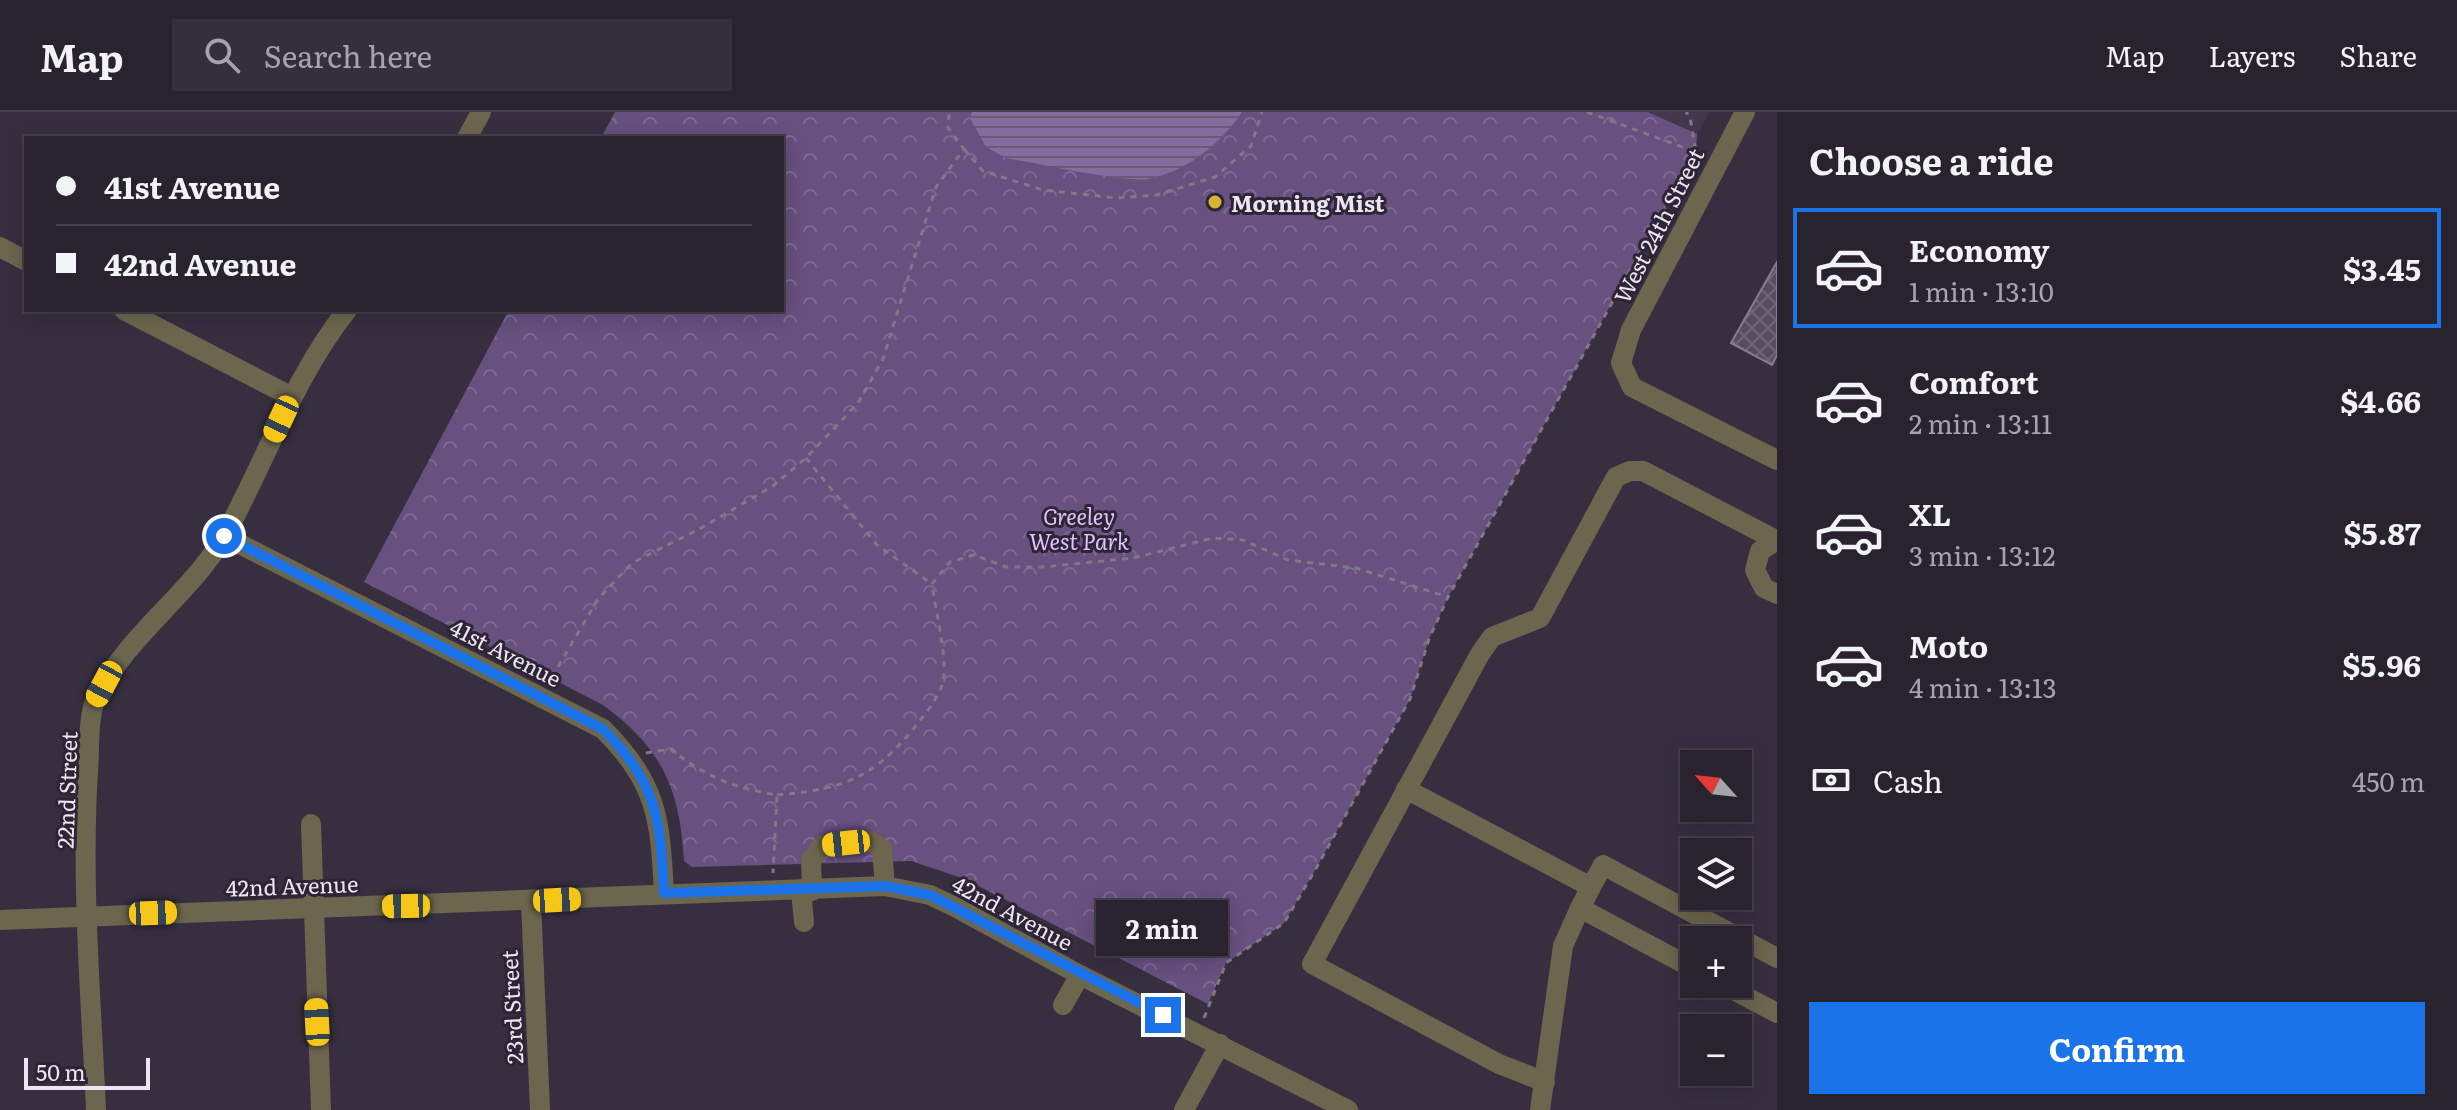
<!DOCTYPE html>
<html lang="en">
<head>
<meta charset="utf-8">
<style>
  :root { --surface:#292330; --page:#352f3c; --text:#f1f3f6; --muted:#a5a4ab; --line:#45404c; --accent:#1a73e8 }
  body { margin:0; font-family:Literata,serif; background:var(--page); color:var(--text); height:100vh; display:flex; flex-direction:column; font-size:30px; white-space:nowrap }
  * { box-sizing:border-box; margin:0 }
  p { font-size:26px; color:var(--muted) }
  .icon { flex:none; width:44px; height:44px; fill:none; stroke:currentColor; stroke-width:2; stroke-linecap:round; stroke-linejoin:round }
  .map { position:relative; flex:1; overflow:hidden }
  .sheet { display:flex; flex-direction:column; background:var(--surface); width:680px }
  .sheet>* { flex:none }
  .guide { position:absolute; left:24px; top:24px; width:760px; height:176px; border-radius:0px; box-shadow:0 4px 20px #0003,0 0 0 2px var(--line); display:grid; align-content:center; height:176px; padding:0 32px; background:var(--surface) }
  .needle { width:52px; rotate:297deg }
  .tools { position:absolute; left:1680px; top:638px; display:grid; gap:16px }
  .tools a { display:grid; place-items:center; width:72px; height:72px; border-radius:0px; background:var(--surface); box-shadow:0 4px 20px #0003,0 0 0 2px var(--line); font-size:40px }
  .scale { position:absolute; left:24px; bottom:20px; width:126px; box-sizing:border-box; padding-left:8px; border:4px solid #ebe6f1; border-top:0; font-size:22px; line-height:28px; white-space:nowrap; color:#ebe6f1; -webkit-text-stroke:6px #2d2536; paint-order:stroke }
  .end { position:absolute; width:36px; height:36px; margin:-18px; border:10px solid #1a73e8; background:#fff; box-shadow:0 0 0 4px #fff }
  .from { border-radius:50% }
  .bubble { position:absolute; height:56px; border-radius:0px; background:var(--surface); box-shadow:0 4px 20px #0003,0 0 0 2px var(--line); font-size:26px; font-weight:700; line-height:56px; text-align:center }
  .car { position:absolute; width:24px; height:48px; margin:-24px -12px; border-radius:10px; box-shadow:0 0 6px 2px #0007; background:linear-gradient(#f5c518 24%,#345 0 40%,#f5c518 0 76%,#345 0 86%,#f5c518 0) }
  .guide b { display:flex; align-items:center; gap:28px; height:76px; font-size:30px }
  .guide b+b { border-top:2px solid var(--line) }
  .guide i { width:20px; height:20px; background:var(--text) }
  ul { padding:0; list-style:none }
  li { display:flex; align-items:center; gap:24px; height:120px; margin:0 16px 12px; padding:0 16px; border:4px solid transparent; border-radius:0px }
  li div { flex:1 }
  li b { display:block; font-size:30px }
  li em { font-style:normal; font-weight:700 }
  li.active { border-color:var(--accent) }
  li>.icon { width:72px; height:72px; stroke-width:1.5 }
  h2 { padding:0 32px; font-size:36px; line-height:96px }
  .pay { display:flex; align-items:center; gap:20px; height:88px; padding:0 32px; font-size:30px }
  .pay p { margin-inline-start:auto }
  .primary-button { display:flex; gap:16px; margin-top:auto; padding:16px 32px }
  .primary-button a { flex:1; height:92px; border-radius:0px; background:var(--accent); color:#fff; font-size:32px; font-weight:700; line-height:92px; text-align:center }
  header { display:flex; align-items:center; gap:48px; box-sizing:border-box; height:112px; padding:0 40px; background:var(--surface); border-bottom:2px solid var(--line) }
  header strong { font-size:38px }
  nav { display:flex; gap:44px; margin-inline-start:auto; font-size:28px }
  .search { width:560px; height:72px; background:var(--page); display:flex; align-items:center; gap:20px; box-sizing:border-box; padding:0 28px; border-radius:0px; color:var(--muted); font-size:30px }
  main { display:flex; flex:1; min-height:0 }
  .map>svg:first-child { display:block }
</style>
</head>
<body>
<header>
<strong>Map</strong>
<div class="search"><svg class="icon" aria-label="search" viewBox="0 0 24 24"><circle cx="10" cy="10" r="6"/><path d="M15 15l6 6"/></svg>Search here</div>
<nav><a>Map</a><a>Layers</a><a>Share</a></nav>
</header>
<main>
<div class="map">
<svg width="1777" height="998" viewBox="0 0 1777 998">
  <defs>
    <pattern id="park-crowns" width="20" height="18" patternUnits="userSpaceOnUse" patternTransform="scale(2)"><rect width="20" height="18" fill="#68507f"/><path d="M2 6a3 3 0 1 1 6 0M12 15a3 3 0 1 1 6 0" fill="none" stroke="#7e6992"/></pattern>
    <pattern id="water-rules" width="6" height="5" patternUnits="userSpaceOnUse" patternTransform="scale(2)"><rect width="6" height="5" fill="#856c9d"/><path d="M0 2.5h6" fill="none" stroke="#695a77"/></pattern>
    <pattern id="building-cross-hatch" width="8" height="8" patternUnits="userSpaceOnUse" patternTransform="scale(2)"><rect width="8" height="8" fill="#574d60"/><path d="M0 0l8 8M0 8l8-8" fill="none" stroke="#6f6777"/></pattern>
  </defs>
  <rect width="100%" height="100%" fill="#372f40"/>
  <polygon fill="#42374d" points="1648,0 1710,0 1697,22"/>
  <path fill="url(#park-crowns)" d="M 615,0 L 1648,0 L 1697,22 L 1696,40 L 1448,485 L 1429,527 L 1410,587 L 1314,760 L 1284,811 L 1226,851 L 1208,892 L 965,767 L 911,749 L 692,755 L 684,749 C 680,677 662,636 603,593 L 364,470 L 509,198 L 782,198 L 782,26 L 601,26 Z"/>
  <path fill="url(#water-rules)" d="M 972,0 L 1242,0 C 1220,32 1188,59 1148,67 C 1124,71 1035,51 1006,46 L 986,35 L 970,6 Z"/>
  <polygon fill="url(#building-cross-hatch)" stroke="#877d91" stroke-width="2" points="1777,150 1777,243 1772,253 1731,231"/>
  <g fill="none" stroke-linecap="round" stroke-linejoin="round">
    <g stroke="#7f7887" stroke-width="3" stroke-dasharray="6 6" stroke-linecap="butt">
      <polyline points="1587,0 1696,40"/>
      <polyline points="964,37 983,59 1043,78 1117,86 1157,83 1215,65 1251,34 1262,0"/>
      <polyline points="806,346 877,433 932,472"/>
      <polyline points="552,565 598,487 632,451 701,416 773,374 806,346 858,291 883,247 936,75 964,37 947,14 950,0"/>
      <path d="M 646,641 L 670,637 C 707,665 731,675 777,683 L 773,761"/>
      <path d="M 777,683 C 849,677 878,663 922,606 C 930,596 944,577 944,563 C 945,534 936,501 932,472 L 950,450 L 974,443 L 1006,455 L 1043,455 L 1133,446 L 1213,426 L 1243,428 L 1288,448 L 1356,456 L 1448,485"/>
      <polyline points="1204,906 1226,851 1284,811 1314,760 1410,587 1429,527 1448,485 1696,40 1690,5 1686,0"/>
    </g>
    <g stroke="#6c664e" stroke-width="20">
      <polyline points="1745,0 1631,218 1621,251 1632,275 1777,348"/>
      <polyline points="467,26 481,0"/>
      <polyline points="0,135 26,149"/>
      <polyline points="124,198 292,285"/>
      <path d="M 224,424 L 603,617 C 658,673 660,706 664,781"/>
      <polyline points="1777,428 1760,439 1755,458 1764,476 1777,482"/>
      <polyline points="1406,677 1591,775 1580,796"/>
      <polyline points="311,712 321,998"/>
      <polyline points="1591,775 1603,753 1777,846"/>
      <polyline points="801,779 804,810"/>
      <polyline points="812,779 811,748 822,734 870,729 882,737 885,774"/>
      <polyline points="531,790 540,998"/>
      <polyline points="0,808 885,774 930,783 955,795 1080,863 1348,998"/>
      <polyline points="1722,872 1777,901"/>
      <polyline points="1063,893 1080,863"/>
      <polyline points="1545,970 1499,952 1312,852 1480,542 1492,525 1540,506 1616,365 1630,359 1643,359 1774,427"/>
      <path d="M 96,998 C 91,885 81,772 88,659 C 90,638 87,607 96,587 C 126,523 192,482 226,421 C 267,346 294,265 347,198"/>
      <polyline points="1184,998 1220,932"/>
      <polyline points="1540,998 1563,834 1580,796 1694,857"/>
    </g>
  </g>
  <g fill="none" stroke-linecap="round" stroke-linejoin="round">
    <path stroke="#1a73e8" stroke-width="10" d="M 224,424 L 603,617 C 658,673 660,706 664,781 L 885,774 L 930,783 L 1163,903"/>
  </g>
  <circle fill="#d4b535" stroke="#2d2536" stroke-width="3" cx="1215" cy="90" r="8"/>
  <g text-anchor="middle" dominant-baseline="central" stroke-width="6" stroke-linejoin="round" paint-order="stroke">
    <g font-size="22" font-weight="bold" fill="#ebe6f1" stroke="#2d2536" text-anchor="start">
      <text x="1231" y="90">Morning Mist</text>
    </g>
    <g font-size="22" fill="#ebe6f1" stroke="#2d2536">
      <text transform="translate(1658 113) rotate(-63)">West 24th Street</text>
      <text transform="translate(506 540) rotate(27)">41st Avenue</text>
      <text transform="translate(66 678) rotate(-88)">22nd Street</text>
      <text transform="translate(292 773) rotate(-2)">42nd Avenue</text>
      <text transform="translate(1013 800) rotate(28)">42nd Avenue</text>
      <text transform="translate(511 895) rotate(-93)">23rd Street</text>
    </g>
    <g font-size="22" font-style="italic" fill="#e0c2fd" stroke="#2d2536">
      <text x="1079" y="403">Greeley<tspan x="1079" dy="25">West Park</tspan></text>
    </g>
  </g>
</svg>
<div class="tools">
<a><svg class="needle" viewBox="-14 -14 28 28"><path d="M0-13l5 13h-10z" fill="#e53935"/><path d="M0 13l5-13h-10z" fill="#a5a4ab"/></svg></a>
<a><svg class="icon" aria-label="layers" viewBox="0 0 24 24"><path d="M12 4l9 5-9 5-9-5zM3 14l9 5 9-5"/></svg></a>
<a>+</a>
<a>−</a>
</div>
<div class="scale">50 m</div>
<i class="end from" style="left:224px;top:424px"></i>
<i class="end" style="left:1163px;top:903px"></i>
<div class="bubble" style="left:1096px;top:788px;width:132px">2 min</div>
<i class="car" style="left:281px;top:307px;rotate:205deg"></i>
<i class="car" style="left:104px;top:572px;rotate:208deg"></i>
<i class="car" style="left:846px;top:731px;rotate:264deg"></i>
<i class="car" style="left:557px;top:788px;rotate:87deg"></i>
<i class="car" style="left:406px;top:794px;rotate:269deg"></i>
<i class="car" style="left:153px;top:801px;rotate:88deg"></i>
<i class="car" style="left:317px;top:910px;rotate:357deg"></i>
<div class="guide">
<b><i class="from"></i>41st Avenue</b>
<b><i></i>42nd Avenue</b>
</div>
</div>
<section class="sheet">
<h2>Choose a ride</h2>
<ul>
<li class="active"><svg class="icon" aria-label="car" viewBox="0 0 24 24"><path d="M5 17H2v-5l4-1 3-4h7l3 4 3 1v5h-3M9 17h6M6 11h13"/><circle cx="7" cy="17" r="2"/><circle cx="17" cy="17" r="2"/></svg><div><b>Economy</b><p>1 min · 13:10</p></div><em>$3.45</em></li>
<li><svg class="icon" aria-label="car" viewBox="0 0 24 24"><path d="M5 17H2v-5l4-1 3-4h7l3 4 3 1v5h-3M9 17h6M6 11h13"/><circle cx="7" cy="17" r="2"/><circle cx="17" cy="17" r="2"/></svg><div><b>Comfort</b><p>2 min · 13:11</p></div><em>$4.66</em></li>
<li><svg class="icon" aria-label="car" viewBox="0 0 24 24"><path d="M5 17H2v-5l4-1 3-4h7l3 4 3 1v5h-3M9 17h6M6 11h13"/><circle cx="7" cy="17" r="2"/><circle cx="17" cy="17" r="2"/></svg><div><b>XL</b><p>3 min · 13:12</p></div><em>$5.87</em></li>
<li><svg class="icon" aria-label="car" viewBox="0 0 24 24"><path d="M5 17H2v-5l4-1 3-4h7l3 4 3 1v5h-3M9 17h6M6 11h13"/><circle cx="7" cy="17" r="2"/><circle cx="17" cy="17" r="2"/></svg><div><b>Moto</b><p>4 min · 13:13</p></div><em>$5.96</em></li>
</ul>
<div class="pay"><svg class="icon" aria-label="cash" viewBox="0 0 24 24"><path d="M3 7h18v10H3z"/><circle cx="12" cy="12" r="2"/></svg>Cash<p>450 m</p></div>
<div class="primary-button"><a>Confirm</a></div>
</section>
</main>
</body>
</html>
